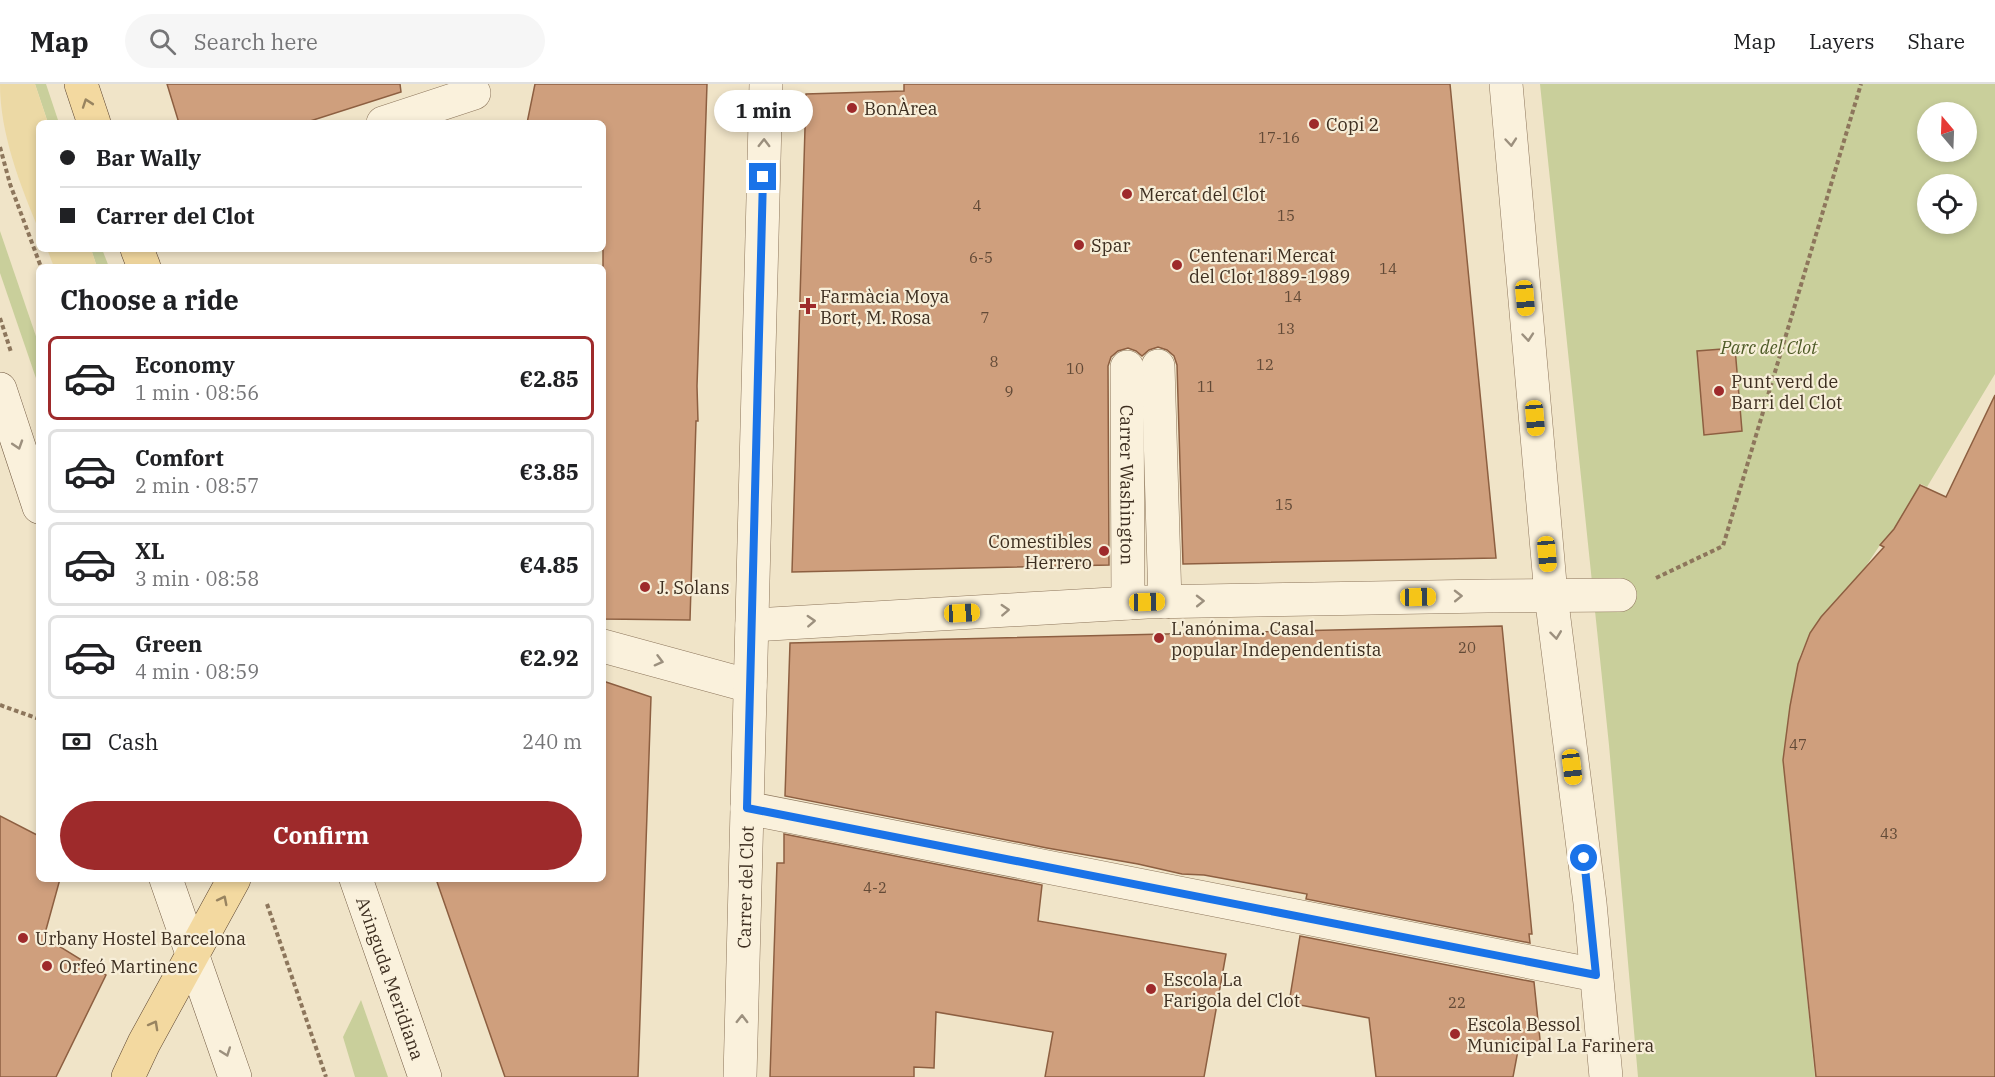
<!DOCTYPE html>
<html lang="en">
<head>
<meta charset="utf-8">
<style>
  :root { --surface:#fff; --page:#f6f6f6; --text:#202124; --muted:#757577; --line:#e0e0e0; --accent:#9e2a2b }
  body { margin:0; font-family:"IBM Plex Serif",serif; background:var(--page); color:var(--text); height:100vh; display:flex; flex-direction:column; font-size:22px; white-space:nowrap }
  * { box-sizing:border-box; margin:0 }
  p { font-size:20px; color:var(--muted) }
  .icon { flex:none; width:33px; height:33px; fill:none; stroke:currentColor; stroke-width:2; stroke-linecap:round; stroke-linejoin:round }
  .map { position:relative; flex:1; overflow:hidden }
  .details { position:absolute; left:36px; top:180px; width:570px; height:618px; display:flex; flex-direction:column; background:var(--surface); border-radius:9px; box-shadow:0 3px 9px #0003 }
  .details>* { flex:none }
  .top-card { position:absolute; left:36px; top:36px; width:570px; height:132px; border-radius:9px; box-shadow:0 3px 9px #0003; display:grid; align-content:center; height:132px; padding:0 24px; background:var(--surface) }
  .needle { width:39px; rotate:341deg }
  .tools { position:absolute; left:1917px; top:18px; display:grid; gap:12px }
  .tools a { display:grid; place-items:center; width:60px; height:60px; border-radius:50%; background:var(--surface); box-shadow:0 3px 9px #0003; font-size:30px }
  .end { position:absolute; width:27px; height:27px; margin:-14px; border:8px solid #1a73e8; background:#fff; box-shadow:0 0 0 3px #fff }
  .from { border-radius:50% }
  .bubble { position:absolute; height:42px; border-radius:21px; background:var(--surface); box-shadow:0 3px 9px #0003; font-size:20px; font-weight:700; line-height:42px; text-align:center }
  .car { position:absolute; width:18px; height:36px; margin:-18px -9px; border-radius:8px; box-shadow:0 0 4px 2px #0007; background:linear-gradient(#f5c518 24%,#345 0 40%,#f5c518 0 76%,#345 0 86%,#f5c518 0) }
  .top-card b { display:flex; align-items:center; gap:21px; height:57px; font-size:22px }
  .top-card b+b { border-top:2px solid var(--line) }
  .top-card i { width:15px; height:15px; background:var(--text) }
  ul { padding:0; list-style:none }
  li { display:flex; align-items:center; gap:18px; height:84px; margin:0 12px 9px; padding:0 12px; border:3px solid var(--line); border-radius:9px }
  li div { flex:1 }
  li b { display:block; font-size:22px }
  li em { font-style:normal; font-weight:700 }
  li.current { border-color:var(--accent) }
  li>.icon { width:54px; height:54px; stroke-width:1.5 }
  h2 { padding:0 24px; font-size:27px; line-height:72px }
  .pay { display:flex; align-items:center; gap:15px; height:66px; padding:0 24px; font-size:22px }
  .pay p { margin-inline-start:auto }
  .primary-button { display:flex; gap:12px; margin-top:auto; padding:12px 24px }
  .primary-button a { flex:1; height:69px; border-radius:36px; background:var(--accent); color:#fff; font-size:24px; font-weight:700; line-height:69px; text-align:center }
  header { display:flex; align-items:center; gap:36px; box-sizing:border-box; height:84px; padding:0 30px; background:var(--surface); border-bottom:2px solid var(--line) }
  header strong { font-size:28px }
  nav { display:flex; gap:33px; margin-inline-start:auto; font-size:21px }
  .search { width:420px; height:54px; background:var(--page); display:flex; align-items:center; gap:15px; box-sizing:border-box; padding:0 21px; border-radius:33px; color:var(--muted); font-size:22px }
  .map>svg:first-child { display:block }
</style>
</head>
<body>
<header>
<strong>Map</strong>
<div class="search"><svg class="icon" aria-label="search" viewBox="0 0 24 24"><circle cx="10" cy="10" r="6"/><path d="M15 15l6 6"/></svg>Search here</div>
<nav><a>Map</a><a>Layers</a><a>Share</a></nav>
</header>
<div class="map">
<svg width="1995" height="993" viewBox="0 0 1995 993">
  <rect width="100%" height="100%" fill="#f0e4c8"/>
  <g fill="#c9cf9b" fill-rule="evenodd">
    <polygon points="35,0 46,0 59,39 48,39"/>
    <path d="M 1540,0 L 1995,0 L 1995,290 L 1927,403 L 1921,400 L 1894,445 L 1880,461 L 1864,485 L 1821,533 L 1810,549 L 1800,572 L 1790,622 L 1783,675 L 1815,993 L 1638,993 L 1609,661 ZM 1928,28 L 1966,28 L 1966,68 L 1928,68 ZM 1928,100 L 1966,100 L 1966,140 L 1928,140 Z"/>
    <polygon points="0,147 39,261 39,303 0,189"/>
    <polygon points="91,165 102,165 109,183 97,183"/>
    <polygon points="361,916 388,993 355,993 343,953"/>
  </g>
  <g fill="#ecd9a5">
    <path d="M 0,0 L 35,0 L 48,39 L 39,39 L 39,146 C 20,101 0,49 0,0 Z"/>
    <polygon points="47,165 91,165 97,183 54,183"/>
  </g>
  <g fill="#cf9f7d" stroke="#8d5f41" stroke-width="1.5">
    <polygon points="167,0 400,0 401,8 304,39 179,39"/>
    <polygon points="535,0 707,0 697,302 698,337 696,337 690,536 603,535 603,39 527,39"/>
    <polygon points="904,0 1450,0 1496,474 1183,480 1177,281 1174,272 1167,266 1158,263 1149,266 1142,272 1136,267 1128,264 1118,267 1111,273 1108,282 1109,481 792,488 806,10 904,7"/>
    <polygon points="1735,264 1742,347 1704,351 1697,267"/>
    <polygon points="1995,311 1995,993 1816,993 1783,676 1790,622 1798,580 1810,549 1821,533 1884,463 1880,461 1894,445 1920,401 1946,413"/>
    <polygon points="1502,542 1532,850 1529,850 1530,859 1306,815 1307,810 1204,791 1182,790 1138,780 1047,764 785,712 790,559"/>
    <polygon points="603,597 651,613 638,993 505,993 436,795 603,795"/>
    <polygon points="0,732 39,752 39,795 60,795 44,853 106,891 56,993 0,993"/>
    <polygon points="784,750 1042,801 1038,837 1226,870 1204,993 1045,993 1053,948 936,928 934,984 914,983 914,993 770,993 777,779 784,779"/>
    <polygon points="1300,852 1534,898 1541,965 1519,961 1513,993 1376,993 1369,934 1289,919"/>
  </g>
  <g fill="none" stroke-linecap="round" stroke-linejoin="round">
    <g stroke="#8d765c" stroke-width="34">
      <g id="street">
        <polyline points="1506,0 1551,511 1590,819 1606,993"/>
        <polyline points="383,39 474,9"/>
        <polyline points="1158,282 1165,518"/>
        <path id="s1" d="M 1127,283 L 1128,519"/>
        <polyline points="752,541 1147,518 1487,512 1620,511"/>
        <polyline points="603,562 750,602"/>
        <polyline points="747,724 1596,891"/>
        <path id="s2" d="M 740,993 L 766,0"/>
      </g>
    </g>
    <g stroke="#6f573f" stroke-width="34">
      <g id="secondary">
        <polyline points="0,305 39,423"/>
        <polyline points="166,795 235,993"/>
        <path id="s3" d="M 356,795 L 425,993"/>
      </g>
    </g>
    <g stroke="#5b4430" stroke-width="34">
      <g id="primary">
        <polyline points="81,0 94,39"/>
        <polyline points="137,165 144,183"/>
        <polyline points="128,993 144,959 234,795"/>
      </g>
    </g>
    <g stroke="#8d765c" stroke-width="4" stroke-dasharray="4.5 3" stroke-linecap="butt">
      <polyline points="0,63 10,100 41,183"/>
      <polyline points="0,234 11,268"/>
      <polyline points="1656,494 1723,462 1861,0"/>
      <polyline points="0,621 39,635"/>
      <polyline points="267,820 326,993"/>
    </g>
    <use href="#street" stroke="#faf1dc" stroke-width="33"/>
    <use href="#secondary" stroke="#faf1dc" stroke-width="33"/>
    <use href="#primary" stroke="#f3d9a0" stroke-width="33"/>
  </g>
  <defs><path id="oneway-chevron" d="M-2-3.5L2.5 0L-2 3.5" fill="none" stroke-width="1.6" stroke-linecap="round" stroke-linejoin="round" transform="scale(1.5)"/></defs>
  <g stroke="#988460">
    <use href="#oneway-chevron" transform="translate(87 19) rotate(-109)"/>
    <use href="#oneway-chevron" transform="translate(223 816) rotate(-63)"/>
    <use href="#oneway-chevron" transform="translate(154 941) rotate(-61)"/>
  </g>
  <g stroke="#9c907e">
    <use href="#oneway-chevron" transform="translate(1511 58) rotate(85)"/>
    <use href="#oneway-chevron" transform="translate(764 59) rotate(-89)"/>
    <use href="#oneway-chevron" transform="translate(1528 253) rotate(85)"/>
    <use href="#oneway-chevron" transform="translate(18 361) rotate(72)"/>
    <use href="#oneway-chevron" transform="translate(1458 512) rotate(-1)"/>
    <use href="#oneway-chevron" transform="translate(1200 517) rotate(-1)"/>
    <use href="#oneway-chevron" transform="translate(1005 526) rotate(-3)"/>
    <use href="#oneway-chevron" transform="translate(811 537) rotate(-3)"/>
    <use href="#oneway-chevron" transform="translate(1556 551) rotate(83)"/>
    <use href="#oneway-chevron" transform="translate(659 577) rotate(15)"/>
    <use href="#oneway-chevron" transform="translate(742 935) rotate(-89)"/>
    <use href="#oneway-chevron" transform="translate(226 968) rotate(70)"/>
  </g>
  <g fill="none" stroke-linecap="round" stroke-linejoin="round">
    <polyline stroke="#1a73e8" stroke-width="8" points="763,93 747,724 1596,891 1584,774"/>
  </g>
  <g fill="#9e2a2b" stroke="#f7eed8" stroke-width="2">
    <circle cx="852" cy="24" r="6"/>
    <circle cx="1314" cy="40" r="6"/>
    <circle cx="1127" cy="110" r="6"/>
    <circle cx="1079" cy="161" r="6"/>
    <circle cx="1177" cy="181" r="6"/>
    <path d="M805 213h6v6h6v6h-6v6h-6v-6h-6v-6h6z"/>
    <circle cx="1719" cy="307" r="6"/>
    <circle cx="1104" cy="467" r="6"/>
    <circle cx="645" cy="503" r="6"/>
    <circle cx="1159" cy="554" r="6"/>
    <circle cx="23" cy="854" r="6"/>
    <circle cx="47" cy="882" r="6"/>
    <circle cx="1151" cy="905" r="6"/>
    <circle cx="1455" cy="950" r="6"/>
  </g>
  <g text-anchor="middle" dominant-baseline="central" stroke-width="4.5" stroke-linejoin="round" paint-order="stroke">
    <g font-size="15" fill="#624a37">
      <text x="1279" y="53">17-16</text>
      <text x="977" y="121">4</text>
      <text x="1286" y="131">15</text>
      <text x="981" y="173">6-5</text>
      <text x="1388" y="184">14</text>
      <text x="1293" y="212">14</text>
      <text x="985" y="233">7</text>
      <text x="1286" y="244">13</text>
      <text x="994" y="277">8</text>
      <text x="1265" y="280">12</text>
      <text x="1075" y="284">10</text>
      <text x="1206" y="302">11</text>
      <text x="1009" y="307">9</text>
      <text x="1284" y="420">15</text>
      <text x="1467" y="563">20</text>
      <text x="1798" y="660">47</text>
      <text x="1889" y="749">43</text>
      <text x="875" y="803">4-2</text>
      <text x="1457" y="918">22</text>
    </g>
    <g font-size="18" fill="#3d2e20" stroke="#f7eed8" text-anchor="start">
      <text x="864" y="24">BonÀrea</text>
      <text x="1326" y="40">Copi 2</text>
      <text x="1139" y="110">Mercat del Clot</text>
      <text x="1091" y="161">Spar</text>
      <text x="1189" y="171">Centenari Mercat<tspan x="1189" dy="21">del Clot 1889-1989</tspan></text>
      <text x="820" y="212">Farmàcia Moya<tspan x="820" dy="21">Bort, M. Rosa</tspan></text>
      <text x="1731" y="297">Punt verd de<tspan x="1731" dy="21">Barri del Clot</tspan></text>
      <text x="1092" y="457" text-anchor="end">Comestibles<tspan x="1092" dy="21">Herrero</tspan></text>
      <text x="657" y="503">J. Solans</text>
      <text x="1171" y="544">L'anónima. Casal<tspan x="1171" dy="21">popular Independentista</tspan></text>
      <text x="35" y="854">Urbany Hostel Barcelona</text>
      <text x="59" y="882">Orfeó Martinenc</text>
      <text x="1163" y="895">Escola La<tspan x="1163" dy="21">Farigola del Clot</tspan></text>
      <text x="1467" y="940">Escola Bessol<tspan x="1467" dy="21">Municipal La Farinera</tspan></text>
    </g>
    <g font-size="18" font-style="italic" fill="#4d5a26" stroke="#f7eed8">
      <text x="1769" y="263">Parc del Clot</text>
    </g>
    <g font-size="18" fill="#3d2e20" stroke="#f7eed8">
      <text stroke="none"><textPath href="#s1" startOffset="118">Carrer Washington</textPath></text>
      <text stroke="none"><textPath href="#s2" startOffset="190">Carrer del Clot</textPath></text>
      <text stroke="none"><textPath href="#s3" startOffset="105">Avinguda Meridiana</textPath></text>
    </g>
  </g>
</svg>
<div class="tools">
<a><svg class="needle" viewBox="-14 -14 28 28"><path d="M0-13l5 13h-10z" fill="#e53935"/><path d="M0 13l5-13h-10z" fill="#757577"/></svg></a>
<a><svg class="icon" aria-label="locate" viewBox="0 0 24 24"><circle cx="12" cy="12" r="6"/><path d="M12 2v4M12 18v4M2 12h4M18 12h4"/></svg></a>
</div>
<i class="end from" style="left:1584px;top:774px"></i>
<i class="end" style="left:763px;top:93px"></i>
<div class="bubble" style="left:714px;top:6px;width:99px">1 min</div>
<i class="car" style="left:1525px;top:214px;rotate:175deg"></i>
<i class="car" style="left:1535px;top:334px;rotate:175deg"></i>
<i class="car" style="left:1547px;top:470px;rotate:175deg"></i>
<i class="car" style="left:1418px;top:513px;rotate:89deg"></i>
<i class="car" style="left:1147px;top:518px;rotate:89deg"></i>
<i class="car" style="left:962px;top:529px;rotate:87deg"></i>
<i class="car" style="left:1572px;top:683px;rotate:173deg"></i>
<div class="top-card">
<b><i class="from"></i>Bar Wally</b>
<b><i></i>Carrer del Clot</b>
</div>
<section class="details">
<h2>Choose a ride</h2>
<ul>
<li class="current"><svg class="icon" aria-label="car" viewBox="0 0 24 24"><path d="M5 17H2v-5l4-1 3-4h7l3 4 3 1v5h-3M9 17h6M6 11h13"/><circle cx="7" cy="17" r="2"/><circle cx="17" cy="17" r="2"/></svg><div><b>Economy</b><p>1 min · 08:56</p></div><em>€2.85</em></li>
<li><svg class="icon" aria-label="car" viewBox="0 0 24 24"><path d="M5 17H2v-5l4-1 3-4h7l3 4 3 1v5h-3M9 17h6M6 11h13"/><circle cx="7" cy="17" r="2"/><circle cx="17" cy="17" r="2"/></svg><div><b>Comfort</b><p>2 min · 08:57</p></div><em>€3.85</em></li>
<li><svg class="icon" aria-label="car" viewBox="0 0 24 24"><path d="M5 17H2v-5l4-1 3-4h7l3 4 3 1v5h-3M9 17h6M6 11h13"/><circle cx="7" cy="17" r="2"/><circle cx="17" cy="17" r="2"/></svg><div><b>XL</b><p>3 min · 08:58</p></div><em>€4.85</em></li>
<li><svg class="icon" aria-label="car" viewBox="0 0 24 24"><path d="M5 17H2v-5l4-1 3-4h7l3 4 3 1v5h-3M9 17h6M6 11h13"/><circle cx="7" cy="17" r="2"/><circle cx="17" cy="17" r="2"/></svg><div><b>Green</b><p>4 min · 08:59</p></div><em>€2.92</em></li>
</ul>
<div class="pay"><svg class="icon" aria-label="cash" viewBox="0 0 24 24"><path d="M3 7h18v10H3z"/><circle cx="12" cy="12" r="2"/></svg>Cash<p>240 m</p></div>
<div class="primary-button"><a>Confirm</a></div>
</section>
</div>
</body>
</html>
